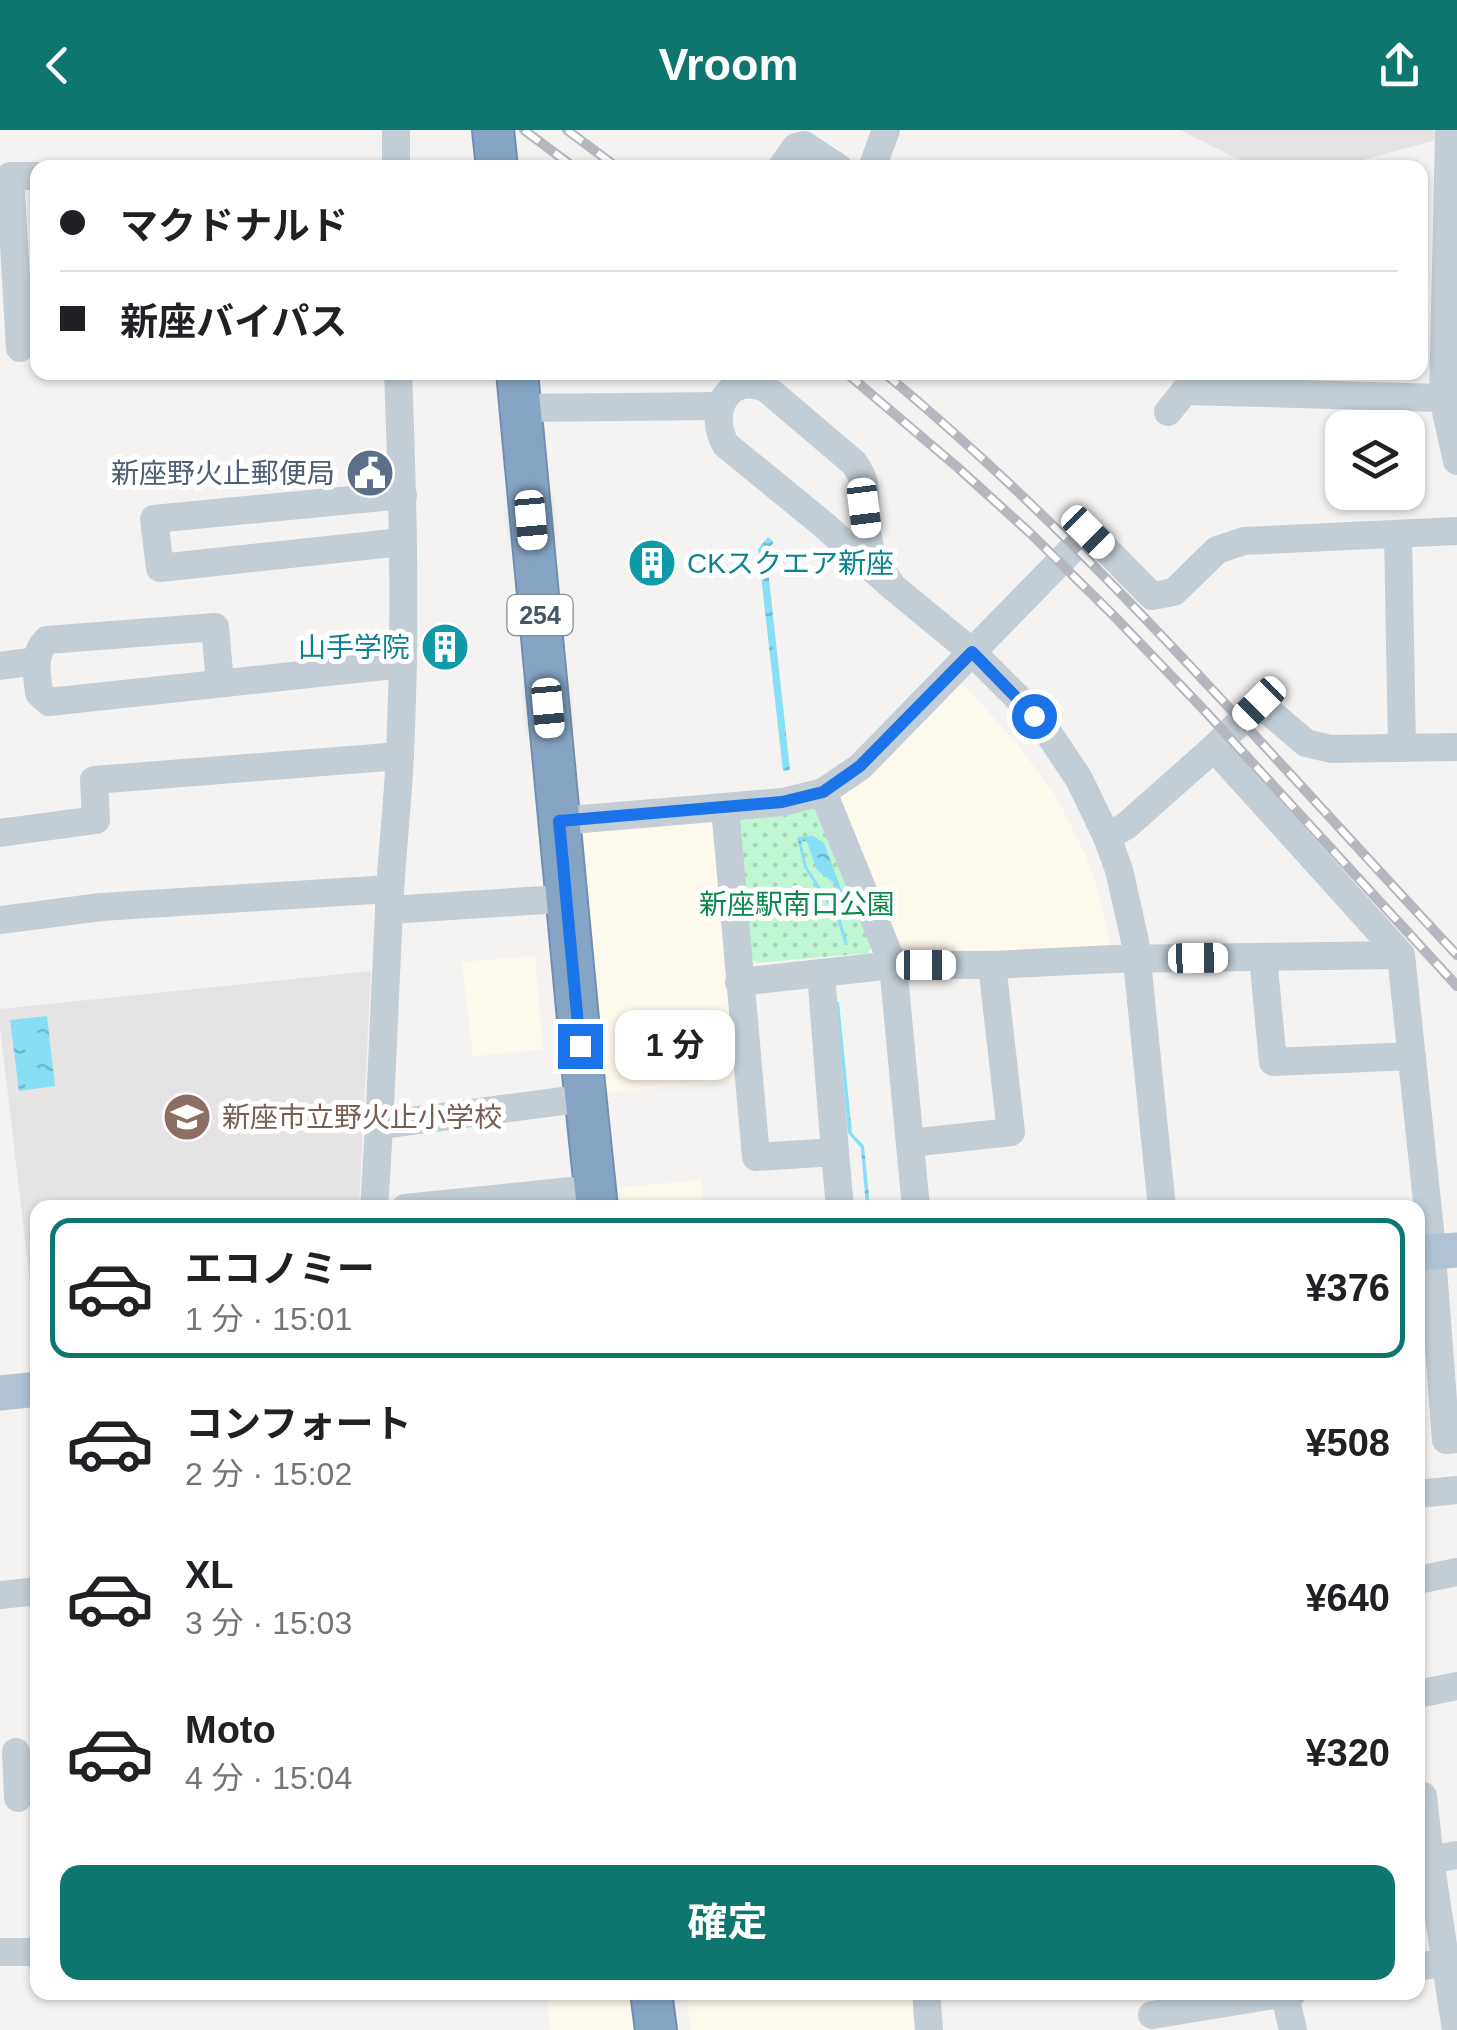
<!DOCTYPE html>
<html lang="ja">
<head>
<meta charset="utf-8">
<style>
  :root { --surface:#fff; --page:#f6f6f6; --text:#202124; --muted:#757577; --line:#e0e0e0; --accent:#0f766e }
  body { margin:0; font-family:Arial,"Noto Sans JP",sans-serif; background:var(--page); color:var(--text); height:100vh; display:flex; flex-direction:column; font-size:38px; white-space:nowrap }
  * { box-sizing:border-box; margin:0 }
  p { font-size:32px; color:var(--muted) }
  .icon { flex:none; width:55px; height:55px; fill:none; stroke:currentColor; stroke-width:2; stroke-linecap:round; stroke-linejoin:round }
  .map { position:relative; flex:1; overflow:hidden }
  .side { position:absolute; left:30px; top:1070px; width:1395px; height:800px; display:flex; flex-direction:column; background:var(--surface); border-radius:20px; box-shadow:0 2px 8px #0004 }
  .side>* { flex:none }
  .banner { position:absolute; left:30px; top:30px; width:1398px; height:220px; border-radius:20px; box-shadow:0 2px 8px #0004; display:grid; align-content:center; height:220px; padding:0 30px; background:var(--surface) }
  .tools { position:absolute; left:1325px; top:280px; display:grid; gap:20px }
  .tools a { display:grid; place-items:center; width:100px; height:100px; border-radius:20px; background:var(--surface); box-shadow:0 2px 8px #0004; font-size:50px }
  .end { position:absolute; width:45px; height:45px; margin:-22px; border:12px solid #1a73e8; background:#fff; box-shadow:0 0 0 5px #fff }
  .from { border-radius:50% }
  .bubble { position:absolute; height:70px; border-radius:20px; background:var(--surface); box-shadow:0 2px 8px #0004; font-size:32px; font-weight:700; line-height:70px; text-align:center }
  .car { position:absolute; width:30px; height:60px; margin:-30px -15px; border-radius:12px; box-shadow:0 0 8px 2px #0007; background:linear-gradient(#fff 24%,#345 0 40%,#fff 0 76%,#345 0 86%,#fff 0) }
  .banner b { display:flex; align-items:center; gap:35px; height:95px; font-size:38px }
  .banner b+b { border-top:2px solid var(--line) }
  .banner i { width:25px; height:25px; background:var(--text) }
  ul { padding:18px 0 0; list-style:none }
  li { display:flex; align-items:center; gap:30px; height:140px; margin:0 20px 15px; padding:0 10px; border:5px solid transparent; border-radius:20px }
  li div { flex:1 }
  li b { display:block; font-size:38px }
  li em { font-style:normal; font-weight:700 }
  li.on { border-color:var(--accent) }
  li>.icon { width:90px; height:90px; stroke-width:1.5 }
  .action { display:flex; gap:20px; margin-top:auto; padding:20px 30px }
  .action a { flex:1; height:115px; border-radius:20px; background:var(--accent); color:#fff; font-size:40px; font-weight:700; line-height:115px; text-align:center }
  header { display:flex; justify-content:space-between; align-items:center; height:130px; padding:0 30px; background:var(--accent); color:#fff; font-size:45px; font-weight:700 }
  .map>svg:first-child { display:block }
</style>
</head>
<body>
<header><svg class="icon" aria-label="back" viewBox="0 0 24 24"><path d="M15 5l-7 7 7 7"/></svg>Vroom<svg class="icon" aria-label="share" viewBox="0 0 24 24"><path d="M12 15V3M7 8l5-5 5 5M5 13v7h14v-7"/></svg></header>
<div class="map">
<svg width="1457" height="1900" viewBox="0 0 1457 1900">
  <defs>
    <pattern id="grass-dots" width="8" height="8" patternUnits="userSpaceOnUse" patternTransform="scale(2.5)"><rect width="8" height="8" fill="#bef5d3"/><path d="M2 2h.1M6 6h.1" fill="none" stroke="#a5d4b8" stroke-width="1.8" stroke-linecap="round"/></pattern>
    <pattern id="water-ripples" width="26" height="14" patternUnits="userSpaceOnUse" patternTransform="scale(2.5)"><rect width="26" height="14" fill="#87dff6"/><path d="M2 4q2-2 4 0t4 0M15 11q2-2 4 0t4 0" fill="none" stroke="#70b8cb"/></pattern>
  </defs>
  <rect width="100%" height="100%" fill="#f5f2f2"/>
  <g fill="#fef9ed">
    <polygon points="955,555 965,556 1018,615 1055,665 1086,726 1098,761 1110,813 1105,819 910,822 902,817 841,669 844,661"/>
    <polygon points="706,687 712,693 737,951 605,963 576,707 583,700"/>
    <polygon points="535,826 543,920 473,926 462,832"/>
    <polygon points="702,1050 704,1077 616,1077 614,1058"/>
    <polygon points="547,1863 633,1863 638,1900 550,1900"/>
    <polygon points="686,1863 914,1863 917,1900 691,1900"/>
  </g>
  <g fill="#e6e3e4">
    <polygon points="1180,0 1440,0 1436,10 1333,38 1260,37 1246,33"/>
    <polygon points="371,841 359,1077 38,1078 37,1211 0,897 0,879"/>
  </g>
  <polygon fill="url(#grass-dots)" points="816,672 874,815 868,823 757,833 747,825 739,683"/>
  <g fill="url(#water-ripples)">
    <polygon points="768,407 774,412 766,422 790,640 783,641 758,419"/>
    <polygon points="813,706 824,713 846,772 838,764 834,753 817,740 807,712 801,711 807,737 840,787 848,815 845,815 837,789 804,737 797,707"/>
    <polygon points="836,872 839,872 852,1003 864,1016 870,1077 866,1077 861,1018 848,1003"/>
    <polygon points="47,886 55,956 19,961 10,890"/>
  </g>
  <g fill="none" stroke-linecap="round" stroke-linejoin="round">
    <g stroke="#7190b1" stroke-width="44">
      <g id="highway">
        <polyline points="493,0 497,38"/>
        <polyline points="517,242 584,953 597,1078"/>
        <polyline points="651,1862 656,1900"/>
      </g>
    </g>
    <g stroke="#c2cdd5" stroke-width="28">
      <polyline points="396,0 396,38"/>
      <polyline points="1451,0 1449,5 1443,268 1457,331"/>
      <polyline points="781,38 796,17 804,15 839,38"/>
      <polyline points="872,38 886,0"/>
      <polyline points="20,218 10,46 38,46"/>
      <polyline points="1186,261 1443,268"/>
      <polyline points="521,278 720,276"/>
      <polyline points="1168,282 1200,242"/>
      <polyline points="1398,404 1402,618"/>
      <polyline points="402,412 160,438 154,389 403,365"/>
      <path d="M 893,457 C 883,443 873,430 869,413 C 867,403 864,390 865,380 C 865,358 867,352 854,333 L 767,259 C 727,241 707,283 726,315 L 824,395 L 893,457 L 972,522 L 1018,568 L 1049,604 L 1079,649 L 1107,707 L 1119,740 L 1135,811 L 1162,1078"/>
      <polyline points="0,536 36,531"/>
      <path d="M 220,553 L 215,497 L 47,510 C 32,524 37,544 39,563 L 49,572 L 403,534"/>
      <polyline points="1214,618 1401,825 1430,1100 1446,1310 1457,1309"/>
      <polyline points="823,662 893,835 916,1078"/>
      <polyline points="725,677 756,1027 835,1022 840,1078"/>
      <polyline points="559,691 783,672 823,662 860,637 1089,402 1152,466 1174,462 1217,420 1244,411 1457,401"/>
      <polyline points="0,703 96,690 94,650 400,626"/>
      <polyline points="1107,707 1126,696 1214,618 1259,573 1306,613 1331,619 1457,617"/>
      <polyline points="389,780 545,770"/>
      <polyline points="0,790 101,777 390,759"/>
      <polyline points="1263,827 1273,932 1412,926"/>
      <polyline points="821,843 835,1022"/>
      <polyline points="739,852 893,835 992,835 1114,829 1401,825"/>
      <polyline points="381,995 563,971"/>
      <polyline points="910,1013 1011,1002 992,835"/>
      <path d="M 374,1078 C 381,979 384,880 389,782 C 391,728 398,675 400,622 C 406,496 403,369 398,242"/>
      <polyline points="405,1078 571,1061"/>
      <polyline points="1418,1364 1457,1360"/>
      <polyline points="1418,1450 1457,1442"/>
      <polyline points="0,1465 38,1461"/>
      <polyline points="1418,1564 1457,1556"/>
      <polyline points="16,1622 18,1668"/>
      <polyline points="1418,1666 1423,1666 1430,1730 1456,1900"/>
      <polyline points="1418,1732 1457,1725"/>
      <polyline points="0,1822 38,1822"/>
      <polyline points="1418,1837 1457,1830"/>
      <polyline points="926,1862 929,1900"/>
      <polyline points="1284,1862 1293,1900"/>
      <polyline points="1152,1885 1293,1862"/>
    </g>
    <g stroke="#b0c2d3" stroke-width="35">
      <polyline points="1418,1123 1457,1120"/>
      <polyline points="0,1263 38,1259"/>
    </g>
    <use href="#highway" stroke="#86a5c5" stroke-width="40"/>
    <g stroke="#b4b7bd" stroke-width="10">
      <g id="rail">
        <polyline points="524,0 575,38"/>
        <polyline points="567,0 618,38"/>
        <polyline points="845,242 956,336 1030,403 1114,486 1205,581 1457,856"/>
        <path d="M 883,242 C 1094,416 1270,626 1457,825"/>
      </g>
    </g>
    <use href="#rail" stroke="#fff" stroke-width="6" stroke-dasharray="19" stroke-linecap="butt"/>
  </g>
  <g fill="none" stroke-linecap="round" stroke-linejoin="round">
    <polyline stroke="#1a73e8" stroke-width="12" points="580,916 559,691 782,672 823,662 860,636 972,522 1034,586"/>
  </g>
  <defs>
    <g id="civic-disc" transform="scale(2.5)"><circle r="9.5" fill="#5c6f8a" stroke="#fff"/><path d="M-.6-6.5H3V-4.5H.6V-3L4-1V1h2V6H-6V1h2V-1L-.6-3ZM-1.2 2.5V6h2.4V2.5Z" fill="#fff"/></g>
    <g id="building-disc" transform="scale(2.5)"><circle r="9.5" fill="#0f9aa8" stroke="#fff"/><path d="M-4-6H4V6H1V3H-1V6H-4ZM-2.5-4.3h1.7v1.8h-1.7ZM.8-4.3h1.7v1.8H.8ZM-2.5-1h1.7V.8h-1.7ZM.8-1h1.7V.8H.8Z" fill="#fff"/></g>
    <g id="school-disc" transform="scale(2.5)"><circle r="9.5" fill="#8d6e63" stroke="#fff"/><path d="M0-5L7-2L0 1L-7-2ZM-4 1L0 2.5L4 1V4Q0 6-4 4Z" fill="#fff"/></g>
  </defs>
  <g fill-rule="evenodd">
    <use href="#civic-disc" x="370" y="343"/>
    <use href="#building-disc" x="652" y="433"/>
    <use href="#building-disc" x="445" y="517"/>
    <use href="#school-disc" x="187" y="987"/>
  </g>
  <g text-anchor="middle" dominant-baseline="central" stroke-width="10" stroke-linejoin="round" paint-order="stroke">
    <rect fill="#fff" stroke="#7f8991" stroke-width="2.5" x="507.5" y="465" width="65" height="40" rx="8"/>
    <g font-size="25" font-weight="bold" fill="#485662">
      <text x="540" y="485">254</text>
    </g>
    <g font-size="28" fill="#4e5e75" stroke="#fff" text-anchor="end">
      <text x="335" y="343">新座野火止郵便局</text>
    </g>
    <g font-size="28" fill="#0d838f" stroke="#fff" text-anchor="start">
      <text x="687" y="433">CKスクエア新座</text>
      <text x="410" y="517" text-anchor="end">山手学院</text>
    </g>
    <g font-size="28" fill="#0e884b" stroke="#fff">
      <text x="797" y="774">新座駅南口公園</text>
    </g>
    <g font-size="28" fill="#785e54" stroke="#fff" text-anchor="start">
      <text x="222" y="987">新座市立野火止小学校</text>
    </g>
  </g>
</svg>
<div class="tools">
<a><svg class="icon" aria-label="layers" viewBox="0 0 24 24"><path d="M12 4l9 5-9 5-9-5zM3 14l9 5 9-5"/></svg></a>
</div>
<i class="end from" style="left:1034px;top:586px"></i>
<i class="end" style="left:580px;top:916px"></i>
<div class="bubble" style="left:615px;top:880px;width:120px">1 分</div>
<i class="car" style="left:864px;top:378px;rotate:173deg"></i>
<i class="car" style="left:531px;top:390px;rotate:175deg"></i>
<i class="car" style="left:1088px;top:402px;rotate:135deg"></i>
<i class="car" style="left:1259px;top:573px;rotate:225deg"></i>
<i class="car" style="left:548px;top:578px;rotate:175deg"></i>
<i class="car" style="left:1198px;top:828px;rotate:89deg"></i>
<i class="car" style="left:926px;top:835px;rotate:90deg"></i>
<div class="banner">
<b><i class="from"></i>マクドナルド</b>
<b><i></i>新座バイパス</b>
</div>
<section class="side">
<ul>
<li class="on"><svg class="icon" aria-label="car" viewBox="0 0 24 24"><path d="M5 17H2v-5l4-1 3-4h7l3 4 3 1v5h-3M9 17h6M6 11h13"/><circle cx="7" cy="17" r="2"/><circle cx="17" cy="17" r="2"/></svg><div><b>エコノミー</b><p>1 分 · 15:01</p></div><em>¥376</em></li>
<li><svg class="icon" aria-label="car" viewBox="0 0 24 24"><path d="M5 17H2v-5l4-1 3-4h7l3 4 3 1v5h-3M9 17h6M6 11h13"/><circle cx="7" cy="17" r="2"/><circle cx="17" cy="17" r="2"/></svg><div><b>コンフォート</b><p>2 分 · 15:02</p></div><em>¥508</em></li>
<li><svg class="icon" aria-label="car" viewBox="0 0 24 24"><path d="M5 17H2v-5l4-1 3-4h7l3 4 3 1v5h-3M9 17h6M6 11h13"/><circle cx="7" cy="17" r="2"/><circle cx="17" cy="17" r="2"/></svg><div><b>XL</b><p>3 分 · 15:03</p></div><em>¥640</em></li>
<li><svg class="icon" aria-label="car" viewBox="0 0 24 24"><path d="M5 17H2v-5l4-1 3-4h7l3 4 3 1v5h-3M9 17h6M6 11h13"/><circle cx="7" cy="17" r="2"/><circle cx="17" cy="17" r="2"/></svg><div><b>Moto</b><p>4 分 · 15:04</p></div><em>¥320</em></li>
</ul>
<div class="action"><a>確定</a></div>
</section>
</div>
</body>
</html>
